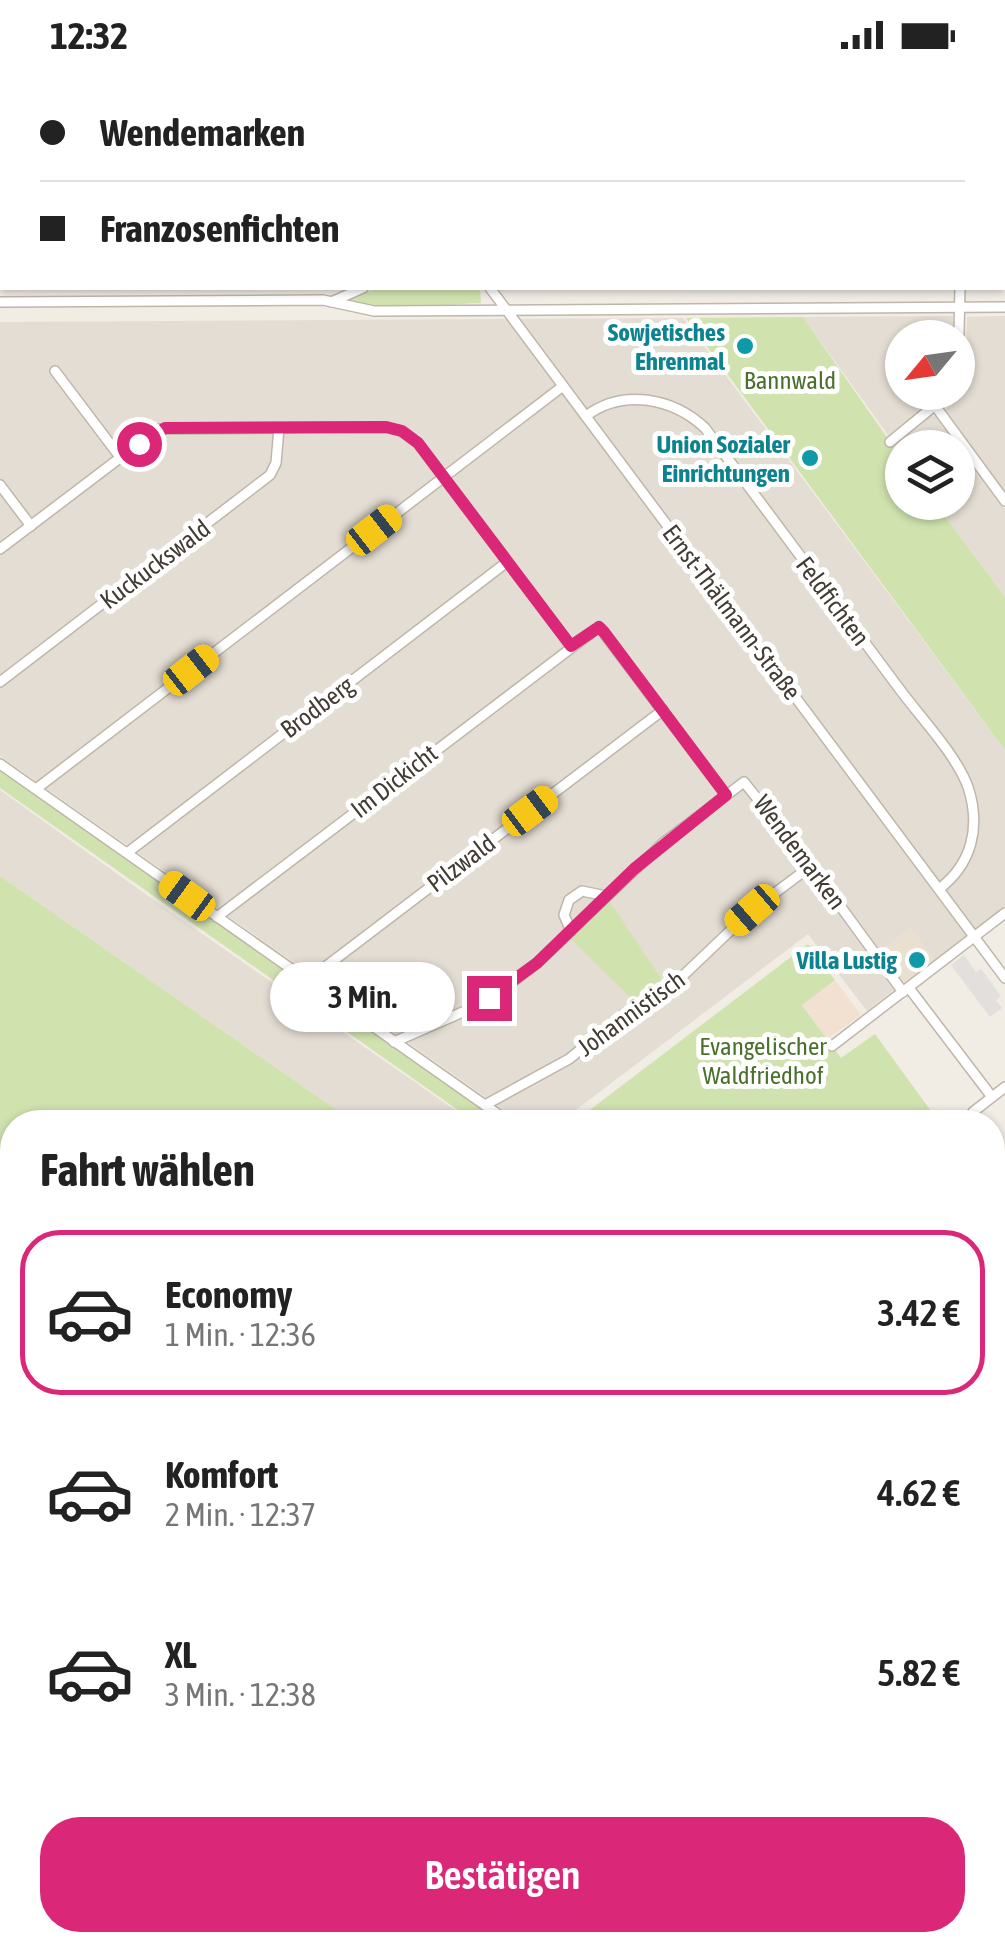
<!DOCTYPE html>
<html lang="de">
<head>
<meta charset="utf-8">
<style>
  :root { --surface:#fff; --page:#f6f6f6; --text:#222; --muted:#767676; --line:#e0e0e0; --accent:#db2777 }
  body { margin:0; font-family:"Asap Condensed",sans-serif; background:var(--page); color:var(--text); height:100vh; display:flex; flex-direction:column; font-size:38px; white-space:nowrap }
  * { box-sizing:border-box; margin:0 }
  p { font-size:32px; color:var(--muted) }
  .icon { flex:none; width:55px; height:55px; fill:none; stroke:currentColor; stroke-width:2; stroke-linecap:round; stroke-linejoin:round }
  .map { position:relative; flex:1; overflow:hidden }
  .drawer { position:absolute; left:0px; top:1040px; width:1005px; height:842px; display:flex; flex-direction:column; background:var(--surface); border-radius:40px 40px 0 0; box-shadow:0 2px 8px #0004 }
  .drawer>* { flex:none }
  .top-card { position:absolute; left:0px; top:0px; width:1005px; height:220px; box-shadow:0 2px 8px #0004; display:grid; align-content:center; height:220px; padding:0 40px; background:var(--surface) }
  .needle { width:65px; rotate:241deg }
  .tools { position:absolute; left:885px; top:250px; display:grid; gap:20px }
  .tools a { display:grid; place-items:center; width:90px; height:90px; border-radius:50%; background:var(--surface); box-shadow:0 2px 8px #0004; font-size:50px }
  .end { position:absolute; width:45px; height:45px; margin:-22px; border:12px solid #db2777; background:#fff; box-shadow:0 0 0 5px #fff }
  .from { border-radius:50% }
  .bubble { position:absolute; height:70px; border-radius:35px; background:var(--surface); box-shadow:0 2px 8px #0004; font-size:32px; font-weight:600; line-height:70px; text-align:center }
  .car { position:absolute; width:30px; height:60px; margin:-30px -15px; border-radius:12px; box-shadow:0 0 8px 2px #0007; background:linear-gradient(#f5c518 24%,#345 0 40%,#f5c518 0 76%,#345 0 86%,#f5c518 0) }
  .top-card b { display:flex; align-items:center; gap:35px; height:95px; font-size:38px }
  .top-card b+b { border-top:2px solid var(--line) }
  .top-card i { width:25px; height:25px; background:var(--text) }
  ul { padding:0; list-style:none }
  li { display:flex; align-items:center; gap:30px; height:165px; margin:0 20px 15px; padding:0 20px; border:5px solid transparent; border-radius:40px }
  li div { flex:1 }
  li b { display:block; font-size:38px }
  li em { font-style:normal; font-weight:600 }
  li.on { border-color:var(--accent) }
  li>.icon { width:90px; height:90px; stroke-width:1.5 }
  h2 { padding:0 40px; font-size:45px; line-height:120px }
  .action { display:flex; gap:20px; margin-top:auto; padding:20px 40px }
  .action a { flex:1; height:115px; border-radius:40px; background:var(--accent); color:#fff; font-size:40px; font-weight:600; line-height:115px; text-align:center }
  .status { display:flex; justify-content:space-between; align-items:center; height:70px; padding:0 50px; background:var(--surface); direction:ltr }
  .status svg { height:28px; fill:currentColor }
  .map>svg:first-child { display:block }
</style>
</head>
<body>
<div class="status"><b>12:32</b><svg viewBox="0 0 49 12"><path d="M0 12V9h3v3zM5 12V6h3v6zM10 12V3h3v9zM15 12V0h3v12zM26 1h20v11H26zM47 4h2v5h-2z"/></svg></div>
<div class="map">
<svg width="1005" height="1882" viewBox="0 0 1005 1882">
  <rect width="100%" height="100%" fill="#f1ece4"/>
  <g fill="#e4ddd3">
    <polygon points="953,246 953,267 902,268 902,322 943,323 888,365 803,247"/>
    <polygon points="1005,246 1005,421 945,340 958,327 966,311 967,247"/>
    <polygon points="683,248 1005,680 1005,836 934,890 911,858 880,881 903,913 867,941 808,864 560,1052 521,1052 0,686 0,252"/>
    <polygon points="931,346 936,347 1005,439 1005,527 935,433 958,432 958,378 902,378 902,389 894,378"/>
    <polygon points="0,720 158,833 472,1052 354,1052 0,806"/>
    <polygon points="992,1263 1005,1276 1005,1398 993,1389"/>
    <polygon points="993,1406 1005,1415 1005,1509 993,1500"/>
    <polygon points="12,1866 12,1870 105,1870 96,1882 0,1882"/>
    <polygon points="299,1870 865,1870 861,1882 291,1882"/>
  </g>
  <polygon fill="#f2e1d0" points="835,910 861,945 827,969 802,934"/>
  <polygon fill="#e9e0cf" points="911,858 934,890 903,913 880,881"/>
  <polygon fill="#f1d9d8" points="124,1870 299,1870 291,1882 114,1882"/>
  <g fill="#d0e3af">
    <path d="M 383,218 L 480,218 L 481,233 C 449,234 366,243 341,228 Z"/>
    <polygon points="803,247 902,389 902,432 935,433 1005,527 1005,680 686,248"/>
    <polygon points="0,694 509,1052 475,1052 0,718"/>
    <polygon points="0,806 354,1052 12,1052 12,1866 0,1881"/>
    <polygon points="610,832 664,913 635,932 571,869"/>
    <polygon points="808,874 835,910 802,935 841,988 875,964 939,1052 574,1052"/>
    <polygon points="993,1500 1005,1509 1005,1882 861,1882 865,1870 992,1870"/>
  </g>
  <polygon fill="#e2dfdc" points="964,885 976,902 981,899 1001,926 996,930 1002,938 990,947 951,895"/>
  <g fill="none" stroke-linecap="round" stroke-linejoin="round">
    <g stroke="#bfb6aa" stroke-width="12">
      <g id="minor">
        <polyline points="37,0 38,2"/>
        <polyline points="329,0 330,2"/>
        <polyline points="620,0 621,2"/>
        <polyline points="858,0 860,2"/>
        <polyline points="238,2 242,0"/>
        <polyline points="443,2 447,0"/>
        <polyline points="697,2 701,0"/>
        <polyline points="940,2 944,0"/>
        <polyline points="1002,118 1005,118"/>
        <polyline points="0,173 2,171"/>
        <polyline points="490,218 1005,908"/>
        <polyline points="0,232 323,230 374,241 1005,237"/>
        <polyline points="331,232 363,218"/>
        <polyline points="55,301 120,387"/>
        <polyline points="958,307 960,218"/>
        <polyline points="936,337 1005,431"/>
        <path d="M 586,346 C 623,318 673,328 705,358 C 769,445 834,530 898,617 C 919,646 956,684 968,717 C 981,757 972,794 939,819"/>
        <polyline points="890,372 951,322"/>
        <polyline points="0,415 31,456"/>
        <polyline points="0,479 158,359 386,357 401,361 418,373 571,576"/>
        <polyline points="0,612 270,405 276,393 279,358"/>
        <polyline points="0,694 509,1052"/>
        <polyline points="36,719 563,316"/>
        <polyline points="127,783 507,492"/>
        <polyline points="217,847 599,557 726,725"/>
        <polyline points="571,861 564,845 569,830 582,821 606,826"/>
        <polyline points="308,910 663,640"/>
        <polyline points="909,918 992,1027"/>
        <polyline points="394,972 472,938 506,917 537,893 663,773 744,712 811,796 903,922"/>
        <polyline points="832,976 1005,843"/>
        <polyline points="485,1035 569,989 637,934 669,919 752,840 811,796"/>
        <polyline points="970,1052 973,1042 1005,1017"/>
        <polyline points="992,1083 1005,1099"/>
        <polyline points="992,1180 1005,1169"/>
        <polyline points="992,1259 1005,1271"/>
        <polyline points="992,1398 1005,1407"/>
        <polyline points="315,1870 328,1882"/>
        <polyline points="568,1870 586,1882"/>
        <polyline points="105,1882 115,1870"/>
        <polyline points="413,1882 421,1870"/>
        <polyline points="757,1882 764,1870"/>
      </g>
    </g>
    <use href="#minor" stroke="#fff" stroke-width="9"/>
  </g>
  <g fill="none" stroke-linecap="round" stroke-linejoin="round">
    <polyline stroke="#db2777" stroke-width="12" points="139,374 165,358 386,357 402,361 418,373 571,576 599,557 604,562 726,725 634,799 537,893 489,928"/>
  </g>
  <g fill="#0f9aa8" stroke="#fff" stroke-width="4">
    <circle cx="745" cy="276" r="10"/>
    <circle cx="810" cy="388" r="10"/>
    <circle cx="917" cy="890" r="10"/>
  </g>
  <g text-anchor="middle" dominant-baseline="central" stroke-width="10" stroke-linejoin="round" paint-order="stroke">
    <g font-size="25" font-weight="bold" fill="#0d838f" stroke="#fff" text-anchor="end">
      <text x="725" y="262">Sowjetisches<tspan x="725" dy="29">Ehrenmal</tspan></text>
      <text x="790" y="374">Union Sozialer<tspan x="790" dy="29">Einrichtungen</tspan></text>
      <text x="897" y="890">Villa Lustig</text>
    </g>
    <g font-size="25" fill="#4b702c" stroke="#fff">
      <text x="790" y="310">Bannwald</text>
      <text x="763" y="976">Evangelischer<tspan x="763" dy="29">Waldfriedhof</tspan></text>
    </g>
    <g font-size="25" fill="#433c34" stroke="#fff">
      <text transform="translate(155 494) rotate(-37)">Kuckuckswald</text>
      <text transform="translate(833 531) rotate(53)">Feldfichten</text>
      <text transform="translate(732 542) rotate(53)">Ernst-Thälmann-Straße</text>
      <text transform="translate(317 637) rotate(-37)">Brodberg</text>
      <text transform="translate(394 711) rotate(-38)">Im Dickicht</text>
      <text transform="translate(800 782) rotate(53)">Wendemarken</text>
      <text transform="translate(461 793) rotate(-37)">Pilzwald</text>
      <text transform="translate(631 943) rotate(-36)">Johannistisch</text>
    </g>
  </g>
</svg>
<div class="tools">
<a><svg class="needle" viewBox="-14 -14 28 28"><path d="M0-13l5 13h-10z" fill="#e53935"/><path d="M0 13l5-13h-10z" fill="#767676"/></svg></a>
<a><svg class="icon" aria-label="layers" viewBox="0 0 24 24"><path d="M12 4l9 5-9 5-9-5zM3 14l9 5 9-5"/></svg></a>
</div>
<i class="end from" style="left:139px;top:374px"></i>
<i class="end" style="left:489px;top:928px"></i>
<div class="bubble" style="left:270px;top:892px;width:185px">3 Min.</div>
<i class="car" style="left:374px;top:460px;rotate:52deg"></i>
<i class="car" style="left:191px;top:600px;rotate:52deg"></i>
<i class="car" style="left:530px;top:741px;rotate:53deg"></i>
<i class="car" style="left:187px;top:826px;rotate:306deg"></i>
<i class="car" style="left:752px;top:840px;rotate:229deg"></i>
<div class="top-card">
<b><i class="from"></i>Wendemarken</b>
<b><i></i>Franzosenfichten</b>
</div>
<section class="drawer">
<h2>Fahrt wählen</h2>
<ul>
<li class="on"><svg class="icon" aria-label="car" viewBox="0 0 24 24"><path d="M5 17H2v-5l4-1 3-4h7l3 4 3 1v5h-3M9 17h6M6 11h13"/><circle cx="7" cy="17" r="2"/><circle cx="17" cy="17" r="2"/></svg><div><b>Economy</b><p>1 Min. · 12:36</p></div><em>3.42 €</em></li>
<li><svg class="icon" aria-label="car" viewBox="0 0 24 24"><path d="M5 17H2v-5l4-1 3-4h7l3 4 3 1v5h-3M9 17h6M6 11h13"/><circle cx="7" cy="17" r="2"/><circle cx="17" cy="17" r="2"/></svg><div><b>Komfort</b><p>2 Min. · 12:37</p></div><em>4.62 €</em></li>
<li><svg class="icon" aria-label="car" viewBox="0 0 24 24"><path d="M5 17H2v-5l4-1 3-4h7l3 4 3 1v5h-3M9 17h6M6 11h13"/><circle cx="7" cy="17" r="2"/><circle cx="17" cy="17" r="2"/></svg><div><b>XL</b><p>3 Min. · 12:38</p></div><em>5.82 €</em></li>
</ul>
<div class="action"><a>Bestätigen</a></div>
</section>
</div>
</body>
</html>
